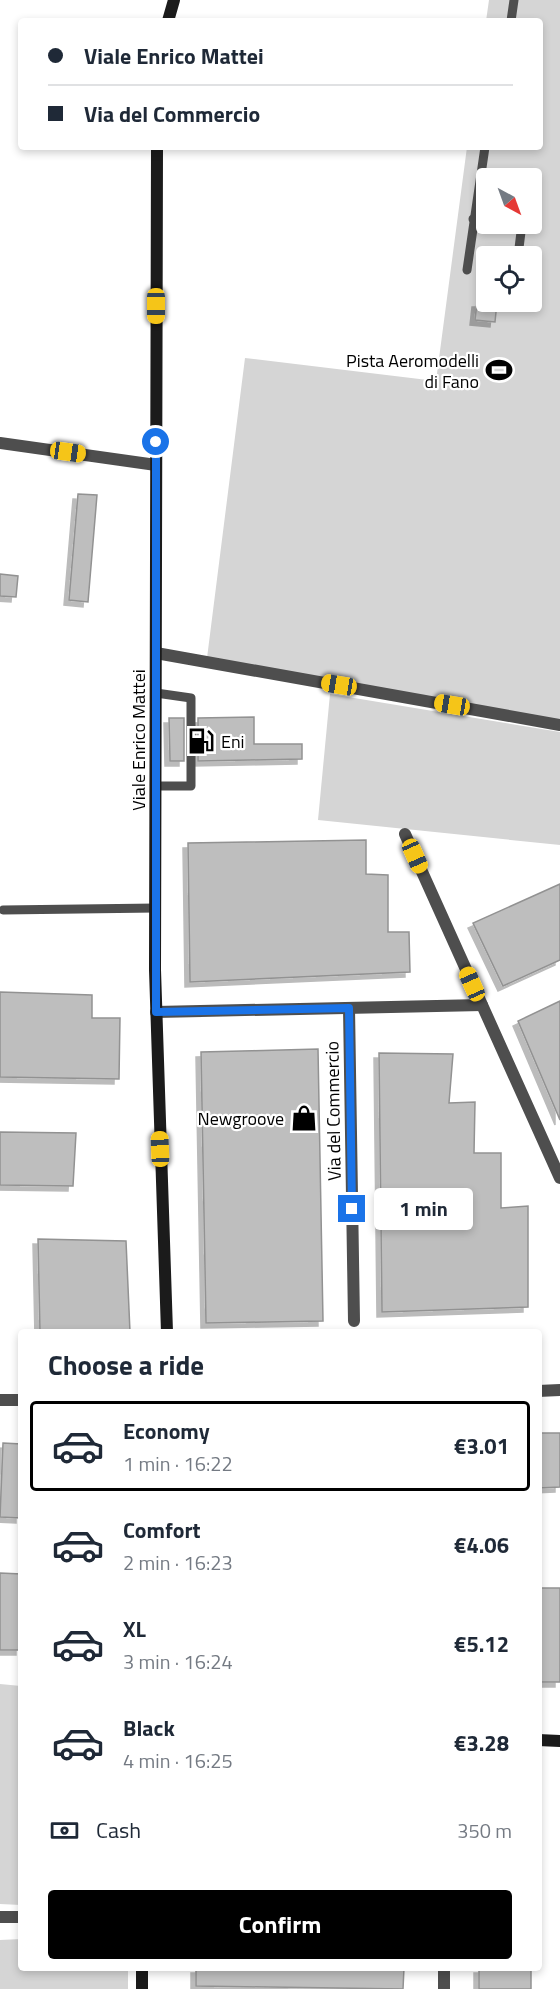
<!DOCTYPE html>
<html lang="en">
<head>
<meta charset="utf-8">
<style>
  :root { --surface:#fff; --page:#f6f6f7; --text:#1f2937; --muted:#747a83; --line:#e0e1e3; --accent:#000 }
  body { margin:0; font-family:"Titillium Web",sans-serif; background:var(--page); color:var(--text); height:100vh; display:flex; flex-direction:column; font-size:22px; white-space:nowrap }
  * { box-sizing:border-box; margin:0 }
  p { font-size:20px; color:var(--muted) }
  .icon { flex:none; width:33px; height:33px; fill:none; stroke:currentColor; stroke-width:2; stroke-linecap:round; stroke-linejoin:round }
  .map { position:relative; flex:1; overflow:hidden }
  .sheet { position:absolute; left:18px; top:1329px; width:524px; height:642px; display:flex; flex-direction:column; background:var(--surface); border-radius:6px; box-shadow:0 3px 9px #0003 }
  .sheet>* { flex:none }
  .hud { position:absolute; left:18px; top:18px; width:525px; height:132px; border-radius:6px; box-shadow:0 3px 9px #0003; display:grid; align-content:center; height:132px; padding:0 30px; background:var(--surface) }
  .needle { width:39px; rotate:139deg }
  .tools { position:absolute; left:476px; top:168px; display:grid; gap:12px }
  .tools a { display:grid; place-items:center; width:66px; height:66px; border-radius:6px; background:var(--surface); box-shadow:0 3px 9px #0003; font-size:30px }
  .end { position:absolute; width:27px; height:27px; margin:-14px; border:8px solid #1a73e8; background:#fff; box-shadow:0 0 0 3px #fff }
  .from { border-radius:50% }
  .bubble { position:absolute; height:42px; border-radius:6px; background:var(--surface); box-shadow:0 3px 9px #0003; font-size:20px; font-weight:700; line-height:42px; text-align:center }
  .car { position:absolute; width:18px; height:36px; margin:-18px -9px; border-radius:8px; box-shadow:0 0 4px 2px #0007; background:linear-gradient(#f5c518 24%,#345 0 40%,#f5c518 0 76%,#345 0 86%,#f5c518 0) }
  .hud b { display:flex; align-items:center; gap:21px; height:57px; font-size:22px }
  .hud b+b { border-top:2px solid var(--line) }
  .hud i { width:15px; height:15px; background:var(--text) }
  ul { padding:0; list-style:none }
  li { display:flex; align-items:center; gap:18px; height:90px; margin:0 12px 9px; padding:0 18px; border:3px solid transparent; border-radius:6px }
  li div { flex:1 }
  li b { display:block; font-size:22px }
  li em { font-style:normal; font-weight:700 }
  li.active { border-color:var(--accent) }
  li>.icon { width:54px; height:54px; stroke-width:1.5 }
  h2 { padding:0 30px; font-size:27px; line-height:72px }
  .pay { display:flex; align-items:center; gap:15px; height:66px; padding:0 30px; font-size:22px }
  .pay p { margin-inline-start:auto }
  .action { display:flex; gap:12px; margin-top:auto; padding:12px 30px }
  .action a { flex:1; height:69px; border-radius:6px; background:var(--accent); color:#fff; font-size:24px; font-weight:700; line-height:69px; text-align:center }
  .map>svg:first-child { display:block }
</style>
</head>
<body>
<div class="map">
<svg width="560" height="1989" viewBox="0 0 560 1989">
  <defs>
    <filter id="shadow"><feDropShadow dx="-5" dy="5" stdDeviation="0" flood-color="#0004"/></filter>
  </defs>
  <rect width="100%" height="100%" fill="#fff"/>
  <g fill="#d5d5d5" fill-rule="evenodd">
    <path d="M 489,0 L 560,0 L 560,722 L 207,658 L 245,358 L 436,381 L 467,147 L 540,147 L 540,21 L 486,21 ZM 486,178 L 531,178 L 531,224 L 486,224 ZM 486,256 L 531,256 L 531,302 L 486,302 Z"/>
    <polygon points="330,694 560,732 560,845 318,820"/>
    <polygon points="0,1684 21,1686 21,1905 0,1904"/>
    <polygon points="21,1939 21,1968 128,1968 128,1989 0,1989 0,1940"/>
  </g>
  <g fill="#bebebe" stroke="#929292" stroke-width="1.5" filter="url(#shadow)">
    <polygon points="477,302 497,302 495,322 475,320"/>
    <polygon points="78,494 97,495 88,602 69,600"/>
    <polygon points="0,574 18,576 16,597 0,596"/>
    <polygon points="254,717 254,744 302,744 302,759 198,761 198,718"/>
    <polygon points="169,718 184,718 184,761 170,761"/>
    <polygon points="366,840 366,874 388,875 388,932 409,932 410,972 190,982 188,843"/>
    <polygon points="560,884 560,960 503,986 473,923"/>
    <polygon points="0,992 92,995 92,1018 120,1018 119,1079 0,1077"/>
    <polygon points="560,1001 560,1120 518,1021"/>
    <polygon points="318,1049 323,1321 206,1323 201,1052"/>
    <polygon points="379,1053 453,1054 449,1103 475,1102 474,1153 501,1153 501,1208 528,1206 528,1307 382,1312"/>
    <polygon points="0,1132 76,1133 73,1186 0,1185"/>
    <polygon points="38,1239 126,1241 130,1332 40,1332"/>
    <polygon points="538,1433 560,1433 560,1487 538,1488"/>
    <polygon points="3,1443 21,1444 21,1518 0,1517"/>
    <polygon points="0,1573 21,1574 21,1650 0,1650"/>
    <rect x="538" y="1588" width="22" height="94"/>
    <polygon points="196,1968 404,1968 403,1989 196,1986"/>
    <rect x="479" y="1968" width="52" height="21"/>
  </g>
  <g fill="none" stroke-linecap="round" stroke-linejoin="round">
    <g stroke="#4e4e4e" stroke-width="9">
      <polyline points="511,21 514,0"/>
      <polyline points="473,219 486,220"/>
      <polyline points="518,256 522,224"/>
      <polyline points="467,270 485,147"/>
      <polyline points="156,786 191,786 191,698 156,693"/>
      <polyline points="3,910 156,908"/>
    </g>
    <g stroke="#4e4e4e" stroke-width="12">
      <polyline points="0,443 156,465"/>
      <polyline points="156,653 560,725"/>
      <polyline points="405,834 560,1178"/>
      <polyline points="349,1008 354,1321"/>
      <polyline points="156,1012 482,1005"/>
      <polyline points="538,1391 560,1390"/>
      <polyline points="0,1400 21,1400"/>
      <polyline points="0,1917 21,1917"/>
      <polyline points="444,1989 444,1968"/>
    </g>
    <g stroke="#1b1b1b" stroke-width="12">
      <polyline points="168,21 174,0"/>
      <polyline points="157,147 155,970 167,1332"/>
      <polyline points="538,1740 560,1741"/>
      <polyline points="142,1989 142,1968"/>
    </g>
  </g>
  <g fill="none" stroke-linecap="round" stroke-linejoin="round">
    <polyline stroke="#1a73e8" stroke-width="8" points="156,442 156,1012 349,1008 352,1209"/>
  </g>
  <defs>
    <g id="stadium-bare" transform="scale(2.07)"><path d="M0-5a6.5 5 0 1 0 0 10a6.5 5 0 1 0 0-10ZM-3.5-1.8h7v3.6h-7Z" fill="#000" stroke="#fff" stroke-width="2.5" paint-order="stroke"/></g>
    <g id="fuel-bare" transform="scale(2.07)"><path d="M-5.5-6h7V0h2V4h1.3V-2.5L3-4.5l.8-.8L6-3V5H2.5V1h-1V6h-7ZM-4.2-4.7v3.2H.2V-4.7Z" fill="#000" stroke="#fff" stroke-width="2.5" paint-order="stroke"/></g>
    <g id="shop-bare" transform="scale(2.07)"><path d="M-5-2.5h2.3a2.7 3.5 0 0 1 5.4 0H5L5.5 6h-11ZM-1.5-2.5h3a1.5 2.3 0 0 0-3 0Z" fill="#000" stroke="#fff" stroke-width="2.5" paint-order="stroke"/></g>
  </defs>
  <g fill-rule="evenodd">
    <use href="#stadium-bare" x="499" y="370"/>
    <use href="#fuel-bare" x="201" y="741"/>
    <use href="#shop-bare" x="304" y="1118"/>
  </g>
  <g text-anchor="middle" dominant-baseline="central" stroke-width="4.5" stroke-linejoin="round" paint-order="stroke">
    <g font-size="18" fill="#000" stroke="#fff" text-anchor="end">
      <text x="479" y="360">Pista Aeromodelli<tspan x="479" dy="21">di Fano</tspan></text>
      <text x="221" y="741" text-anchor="start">Eni</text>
      <text x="284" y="1118">Newgroove</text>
    </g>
    <g font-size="18" fill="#000" stroke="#fff">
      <text transform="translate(138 740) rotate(-90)">Viale Enrico Mattei</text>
      <text transform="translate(333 1111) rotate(-91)">Via del Commercio</text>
    </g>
  </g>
</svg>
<div class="tools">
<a><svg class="needle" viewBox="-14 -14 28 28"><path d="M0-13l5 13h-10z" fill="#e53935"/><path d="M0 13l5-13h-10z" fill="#747a83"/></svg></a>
<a><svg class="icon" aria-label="locate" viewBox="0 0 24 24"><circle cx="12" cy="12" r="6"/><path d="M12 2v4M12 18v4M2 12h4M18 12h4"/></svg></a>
</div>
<i class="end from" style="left:156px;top:442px"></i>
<i class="end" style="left:352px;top:1209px"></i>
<div class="bubble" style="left:374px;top:1188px;width:99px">1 min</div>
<i class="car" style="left:156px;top:306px;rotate:180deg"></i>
<i class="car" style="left:68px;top:452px;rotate:98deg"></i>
<i class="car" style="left:339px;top:685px;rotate:280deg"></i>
<i class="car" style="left:452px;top:705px;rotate:280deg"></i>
<i class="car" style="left:415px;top:856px;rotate:156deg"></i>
<i class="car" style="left:472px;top:984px;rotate:336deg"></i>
<i class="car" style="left:160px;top:1149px;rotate:358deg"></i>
<div class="hud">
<b><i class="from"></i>Viale Enrico Mattei</b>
<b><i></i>Via del Commercio</b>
</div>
<section class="sheet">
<h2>Choose a ride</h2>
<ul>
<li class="active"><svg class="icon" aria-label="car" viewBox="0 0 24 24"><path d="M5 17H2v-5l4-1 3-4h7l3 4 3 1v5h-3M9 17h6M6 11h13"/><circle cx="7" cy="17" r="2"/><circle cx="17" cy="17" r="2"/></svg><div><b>Economy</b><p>1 min · 16:22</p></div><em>€3.01</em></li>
<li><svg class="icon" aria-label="car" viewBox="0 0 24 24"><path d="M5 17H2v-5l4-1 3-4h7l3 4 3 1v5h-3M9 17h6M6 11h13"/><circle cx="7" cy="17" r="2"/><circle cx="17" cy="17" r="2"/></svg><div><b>Comfort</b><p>2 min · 16:23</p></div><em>€4.06</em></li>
<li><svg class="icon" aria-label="car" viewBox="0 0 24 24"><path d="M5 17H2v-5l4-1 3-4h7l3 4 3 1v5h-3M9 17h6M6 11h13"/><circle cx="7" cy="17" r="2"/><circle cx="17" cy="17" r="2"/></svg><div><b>XL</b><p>3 min · 16:24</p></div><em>€5.12</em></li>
<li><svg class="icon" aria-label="car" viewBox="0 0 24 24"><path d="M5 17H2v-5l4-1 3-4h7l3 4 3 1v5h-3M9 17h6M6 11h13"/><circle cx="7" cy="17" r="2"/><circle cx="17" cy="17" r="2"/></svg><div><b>Black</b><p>4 min · 16:25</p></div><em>€3.28</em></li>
</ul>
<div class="pay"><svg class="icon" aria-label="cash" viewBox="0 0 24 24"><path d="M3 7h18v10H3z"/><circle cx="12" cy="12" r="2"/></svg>Cash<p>350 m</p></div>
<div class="action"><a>Confirm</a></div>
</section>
</div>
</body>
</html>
